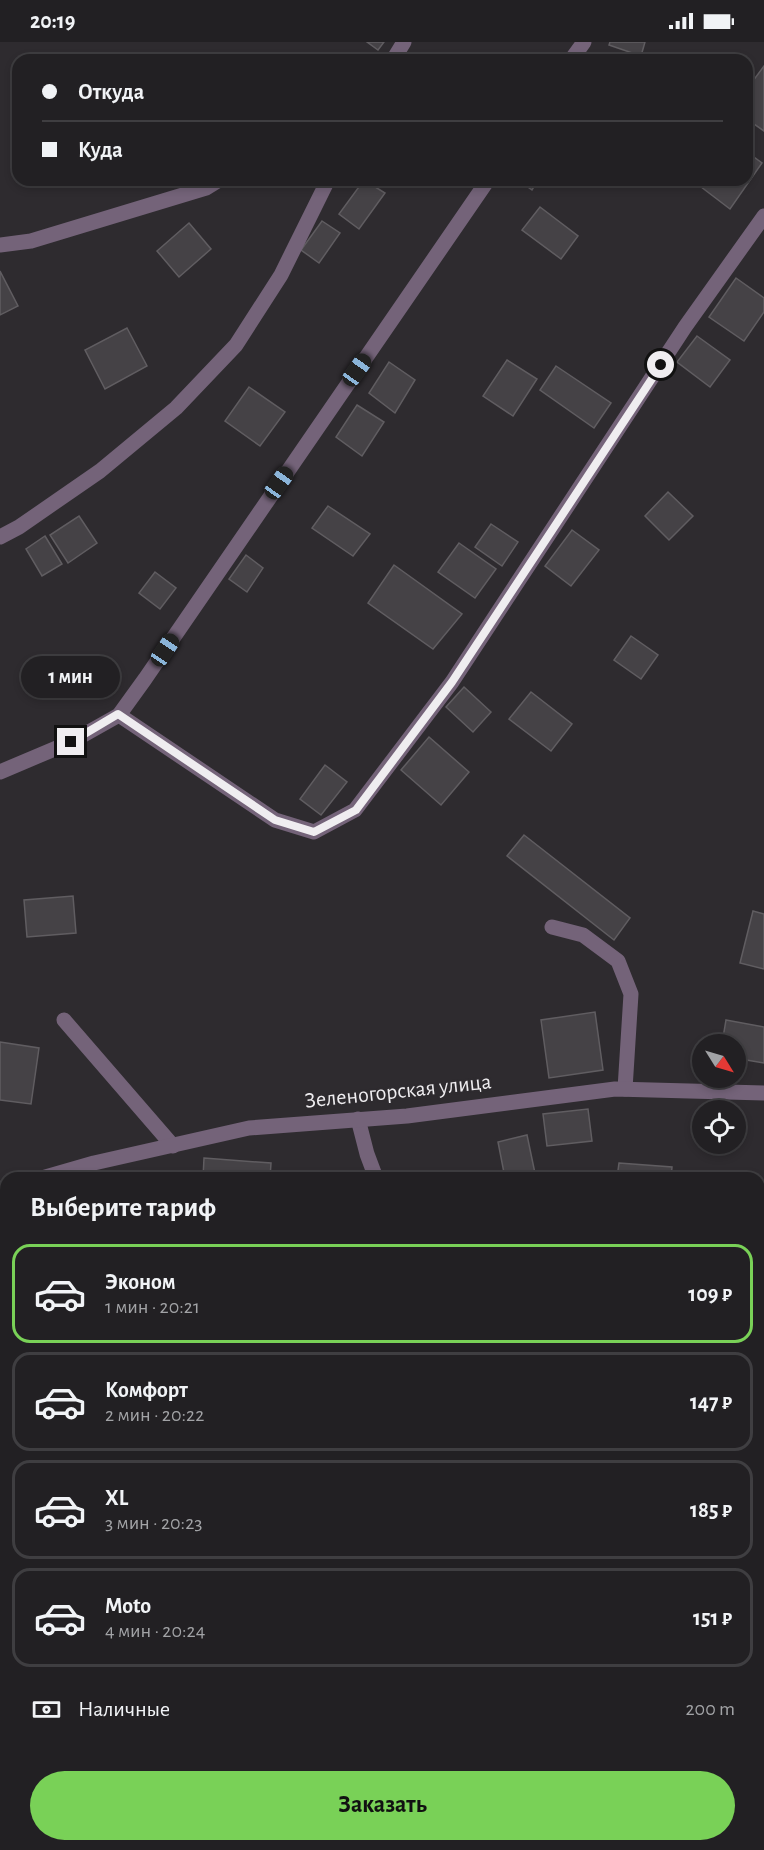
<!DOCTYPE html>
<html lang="ru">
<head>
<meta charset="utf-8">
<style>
  :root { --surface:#222023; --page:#2e2d30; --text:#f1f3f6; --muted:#a2a3a6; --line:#3f3e41; --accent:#79d157 }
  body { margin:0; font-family:"Alegreya Sans",sans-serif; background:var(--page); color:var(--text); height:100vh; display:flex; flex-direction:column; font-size:22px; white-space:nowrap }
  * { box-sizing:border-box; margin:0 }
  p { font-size:20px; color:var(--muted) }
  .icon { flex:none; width:33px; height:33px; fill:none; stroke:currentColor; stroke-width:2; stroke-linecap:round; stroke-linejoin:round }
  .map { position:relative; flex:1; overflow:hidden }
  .drawer { position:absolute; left:0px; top:1130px; width:765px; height:680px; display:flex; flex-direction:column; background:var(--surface); border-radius:18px 18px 0 0; box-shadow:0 3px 9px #0003,0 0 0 2px var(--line) }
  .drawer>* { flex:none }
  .guide { position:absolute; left:12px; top:12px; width:741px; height:132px; border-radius:18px; box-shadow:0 3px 9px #0003,0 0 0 2px var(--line); display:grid; align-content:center; height:132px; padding:0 30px; background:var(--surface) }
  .needle { width:39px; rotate:127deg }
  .tools { position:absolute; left:692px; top:992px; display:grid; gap:12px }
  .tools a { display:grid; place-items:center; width:54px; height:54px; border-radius:50%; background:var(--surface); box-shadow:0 3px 9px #0003,0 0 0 2px var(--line); font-size:30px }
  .end { position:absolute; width:27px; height:27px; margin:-14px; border:8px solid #efedf0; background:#111; box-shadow:0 0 0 3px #111 }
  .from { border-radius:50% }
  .bubble { position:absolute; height:42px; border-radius:21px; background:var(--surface); box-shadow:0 3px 9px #0003,0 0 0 2px var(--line); font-size:20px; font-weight:700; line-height:42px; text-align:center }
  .car { position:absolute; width:18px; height:36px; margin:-18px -9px; border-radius:8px; box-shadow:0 0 4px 2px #0007; background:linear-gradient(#222 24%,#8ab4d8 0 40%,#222 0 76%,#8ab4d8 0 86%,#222 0) }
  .guide b { display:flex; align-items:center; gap:21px; height:57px; font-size:22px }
  .guide b+b { border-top:2px solid var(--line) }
  .guide i { width:15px; height:15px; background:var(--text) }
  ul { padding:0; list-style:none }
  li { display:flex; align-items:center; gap:18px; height:99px; margin:0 12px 9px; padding:0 18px; border:3px solid var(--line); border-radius:18px }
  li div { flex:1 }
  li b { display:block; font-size:22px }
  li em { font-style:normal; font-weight:700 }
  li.selected { border-color:var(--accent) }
  li>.icon { width:54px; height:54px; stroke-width:1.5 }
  h2 { padding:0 30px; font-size:27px; line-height:72px }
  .pay { display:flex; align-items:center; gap:15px; height:66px; padding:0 30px; font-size:22px }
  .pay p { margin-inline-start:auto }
  .button { display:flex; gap:12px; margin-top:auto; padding:12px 30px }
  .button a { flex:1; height:69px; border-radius:36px; background:var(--accent); color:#111; font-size:24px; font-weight:700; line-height:69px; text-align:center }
  .status { display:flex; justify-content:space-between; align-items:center; height:42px; padding:0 30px; background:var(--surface); direction:ltr }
  .status svg { height:16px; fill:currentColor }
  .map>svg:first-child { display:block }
</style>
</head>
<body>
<div class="status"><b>20:19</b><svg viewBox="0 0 49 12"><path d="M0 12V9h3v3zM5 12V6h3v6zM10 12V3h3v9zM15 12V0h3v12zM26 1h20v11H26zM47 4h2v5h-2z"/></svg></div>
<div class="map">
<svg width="764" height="1808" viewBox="0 0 764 1808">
  <rect width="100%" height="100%" fill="#2e2b2f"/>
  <g fill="#454246" stroke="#605d61" stroke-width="1.5">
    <polygon points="367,0 384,0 378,8"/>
    <polygon points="610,0 645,0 641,14 609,3"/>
    <polygon points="764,24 764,89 747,77 747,47"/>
    <polygon points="747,110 762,121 730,167 692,138 747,138"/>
    <polygon points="364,138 385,151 359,187 339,172"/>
    <polygon points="518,138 538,138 532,148"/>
    <polygon points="540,165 578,194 561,217 522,188"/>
    <polygon points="322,179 340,191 319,221 301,208"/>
    <polygon points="189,181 211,207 179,235 157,209"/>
    <polygon points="0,229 18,264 0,273"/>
    <polygon points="736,236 764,256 764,270 744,299 709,275"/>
    <polygon points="127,286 147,324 105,347 85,308"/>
    <polygon points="697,294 730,318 710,345 677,320"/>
    <polygon points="507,318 537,337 513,374 483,354"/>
    <polygon points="389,320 415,338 395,371 369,351"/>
    <polygon points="556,324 611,361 594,386 540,348"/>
    <polygon points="249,345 285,370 260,404 225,379"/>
    <polygon points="357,363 384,380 362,414 336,395"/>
    <polygon points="668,450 693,474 669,498 645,474"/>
    <polygon points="328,464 370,492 353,514 312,486"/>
    <polygon points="79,474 97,501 68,521 50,493"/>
    <polygon points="491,482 518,500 502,524 475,505"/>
    <polygon points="572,488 599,508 571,544 545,524"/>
    <polygon points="45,494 62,522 42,534 26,507"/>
    <polygon points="459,501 496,527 475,556 438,530"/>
    <polygon points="246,513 263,526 247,550 229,537"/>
    <polygon points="394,523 462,572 433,607 368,561"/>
    <polygon points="155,530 176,546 160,567 139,551"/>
    <polygon points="631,594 658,613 641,637 614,618"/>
    <polygon points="464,645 491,670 473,690 446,665"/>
    <polygon points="531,650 572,682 551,709 509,677"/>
    <polygon points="429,695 469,730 441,763 401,728"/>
    <polygon points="325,723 347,740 321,773 300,757"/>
    <polygon points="524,793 630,876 614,898 507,814"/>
    <polygon points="73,854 76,891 27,895 24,858"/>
    <polygon points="753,869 764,872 764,927 740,921"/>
    <polygon points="595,970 603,1028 549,1036 541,978"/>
    <polygon points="726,978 764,985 764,1021 735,1016 735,1002 722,1002"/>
    <polygon points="0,1000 39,1006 31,1062 0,1058"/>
    <polygon points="588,1067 592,1099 547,1104 543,1072"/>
    <polygon points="527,1093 536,1136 505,1136 498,1100"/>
    <polygon points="204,1116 271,1121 270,1136 203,1136"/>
    <polygon points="619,1121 672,1125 671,1136 617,1136"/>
    <polygon points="759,1336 764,1337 764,1371 759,1369"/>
    <polygon points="759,1408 764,1409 764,1445 759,1443"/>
    <polygon points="759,1519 764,1521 764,1548 759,1546"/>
    <polygon points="759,1586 764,1587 764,1634 759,1633"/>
    <polygon points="759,1689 764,1699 764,1709 759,1712"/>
    <polygon points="679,1803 735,1803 738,1808 683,1808"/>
  </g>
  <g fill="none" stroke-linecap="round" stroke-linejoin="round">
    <g stroke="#746379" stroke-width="15">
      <polyline points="552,885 583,893 618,919 631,952 625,1047"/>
      <polyline points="64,978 173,1104"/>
      <polyline points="358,1077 367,1112 376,1136"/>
    </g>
    <g stroke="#746379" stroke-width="15">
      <polyline points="393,18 404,0"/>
      <polyline points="571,18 584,0"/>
      <polyline points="0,203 31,199 206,146 219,138"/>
      <polyline points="0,495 19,485 100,429 176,366 236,303 281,233 328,138"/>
      <polyline points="119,673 275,778 314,790 355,768 452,640 685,285 764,174"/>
      <polyline points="0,730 71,700 119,673 145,637 488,138"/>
      <polyline points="42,1136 94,1121 249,1086 407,1074 615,1047 764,1051"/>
      <polyline points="0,1147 6,1145"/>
      <polyline points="759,1224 764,1212"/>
      <polyline points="759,1266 764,1267"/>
      <polyline points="759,1652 764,1655"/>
      <polyline points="759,1738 764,1735"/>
      <polyline points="572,1808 598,1803"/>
    </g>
  </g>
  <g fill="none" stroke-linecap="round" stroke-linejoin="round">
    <polyline stroke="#efedf0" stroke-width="8" points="71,700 118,672 275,778 314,790 356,768 452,640 661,323"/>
  </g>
  <g text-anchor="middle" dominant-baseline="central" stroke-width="4.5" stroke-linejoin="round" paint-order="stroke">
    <g font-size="22" fill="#efedf0" stroke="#2e2b2f">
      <text transform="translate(398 1049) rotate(-6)">Зеленогорская улица</text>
    </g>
  </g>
</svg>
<div class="tools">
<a><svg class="needle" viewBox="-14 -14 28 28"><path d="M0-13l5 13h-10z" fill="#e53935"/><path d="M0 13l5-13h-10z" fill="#a2a3a6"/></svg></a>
<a><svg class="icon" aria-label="locate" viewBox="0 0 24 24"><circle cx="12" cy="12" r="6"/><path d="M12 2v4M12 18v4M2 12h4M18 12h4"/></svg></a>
</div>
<i class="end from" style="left:661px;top:323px"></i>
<i class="end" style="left:71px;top:700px"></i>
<div class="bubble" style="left:21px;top:614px;width:99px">1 мин</div>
<i class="car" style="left:357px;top:328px;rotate:35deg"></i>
<i class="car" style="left:279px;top:441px;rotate:35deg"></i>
<i class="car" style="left:165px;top:608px;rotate:34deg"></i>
<div class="guide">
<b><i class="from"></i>Откуда</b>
<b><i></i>Куда</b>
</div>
<section class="drawer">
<h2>Выберите тариф</h2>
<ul>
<li class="selected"><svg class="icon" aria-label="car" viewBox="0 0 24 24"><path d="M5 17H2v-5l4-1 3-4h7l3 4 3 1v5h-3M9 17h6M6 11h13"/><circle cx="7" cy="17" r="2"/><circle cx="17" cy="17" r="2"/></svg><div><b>Эконом</b><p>1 мин · 20:21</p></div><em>109 ₽</em></li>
<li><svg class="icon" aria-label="car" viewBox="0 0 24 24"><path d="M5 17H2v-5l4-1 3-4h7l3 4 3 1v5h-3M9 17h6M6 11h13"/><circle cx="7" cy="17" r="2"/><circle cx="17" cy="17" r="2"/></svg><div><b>Комфорт</b><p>2 мин · 20:22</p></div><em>147 ₽</em></li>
<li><svg class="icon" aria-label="car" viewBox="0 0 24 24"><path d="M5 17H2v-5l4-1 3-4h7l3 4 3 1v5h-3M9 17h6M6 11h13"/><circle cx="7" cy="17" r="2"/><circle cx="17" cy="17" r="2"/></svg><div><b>XL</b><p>3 мин · 20:23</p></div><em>185 ₽</em></li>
<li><svg class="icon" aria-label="car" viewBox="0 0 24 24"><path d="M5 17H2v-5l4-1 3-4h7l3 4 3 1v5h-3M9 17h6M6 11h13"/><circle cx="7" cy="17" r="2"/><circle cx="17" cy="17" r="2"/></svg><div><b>Moto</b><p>4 мин · 20:24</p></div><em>151 ₽</em></li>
</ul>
<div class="pay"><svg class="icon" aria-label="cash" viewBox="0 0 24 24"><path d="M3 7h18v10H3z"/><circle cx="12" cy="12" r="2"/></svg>Наличные<p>200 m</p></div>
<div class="button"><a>Заказать</a></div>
</section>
</div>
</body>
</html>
